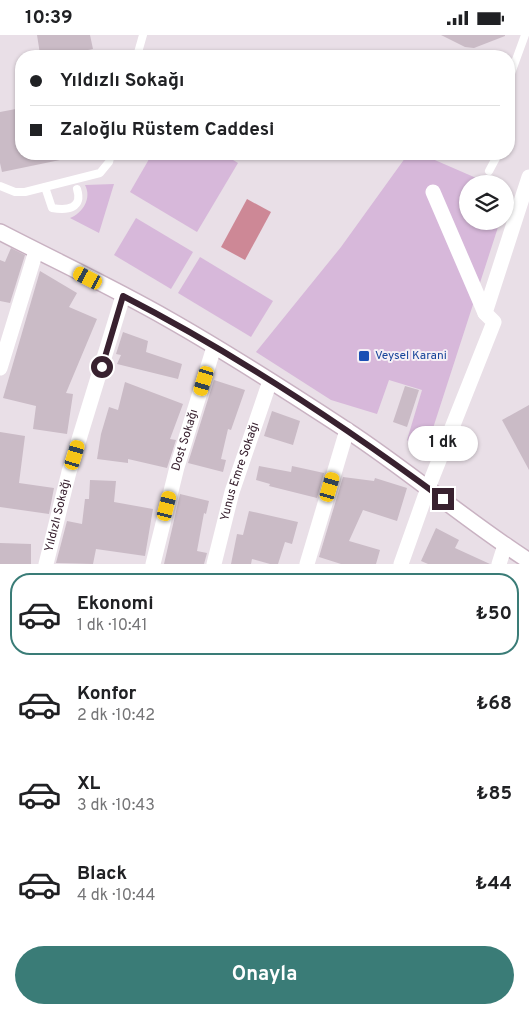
<!DOCTYPE html>
<html lang="tr">
<head>
<meta charset="utf-8">
<style>
  :root { --surface:#fff; --page:#f2f2f2; --text:#202124; --muted:#757577; --line:#e0e0e0; --accent:#3a7c77 }
  body { margin:0; font-family:Overpass,sans-serif; background:var(--page); color:var(--text); height:100vh; display:flex; flex-direction:column; font-size:19px; white-space:nowrap }
  * { box-sizing:border-box; margin:0 }
  p { font-size:16px; color:var(--muted) }
  .icon { flex:none; width:28px; height:28px; fill:none; stroke:currentColor; stroke-width:2; stroke-linecap:round; stroke-linejoin:round }
  .map { position:relative; height:529px; overflow:hidden }
  .details { display:flex; flex-direction:column; background:var(--surface); flex:1 }
  .details>* { flex:none }
  .guide { position:absolute; left:15px; top:15px; width:500px; height:110px; border-radius:20px; box-shadow:0 1px 4px #0004; display:grid; align-content:center; height:110px; padding:0 15px; background:var(--surface) }
  .tools { position:absolute; left:459px; top:140px; display:grid; gap:10px }
  .tools a { display:grid; place-items:center; width:55px; height:55px; border-radius:50%; background:var(--surface); box-shadow:0 1px 4px #0004; font-size:25px }
  .end { position:absolute; width:22px; height:22px; margin:-11px; border:6px solid #38212f; background:#fff; box-shadow:0 0 0 2px #fff }
  .from { border-radius:50% }
  .bubble { position:absolute; height:35px; border-radius:18px; background:var(--surface); box-shadow:0 1px 4px #0004; font-size:16px; font-weight:700; line-height:35px; text-align:center }
  .car { position:absolute; width:15px; height:30px; margin:-15px -8px; border-radius:6px; box-shadow:0 0 4px 1px #0007; background:linear-gradient(#f5c518 24%,#345 0 40%,#f5c518 0 76%,#345 0 86%,#f5c518 0) }
  .guide b { display:flex; align-items:center; gap:18px; height:48px; font-size:19px }
  .guide b+b { border-top:1px solid var(--line) }
  .guide i { width:12px; height:12px; background:var(--text) }
  ul { padding:9px 0 0; list-style:none }
  li { display:flex; align-items:center; gap:15px; height:82px; margin:0 10px 8px; padding:0 5px; border:2px solid transparent; border-radius:20px }
  li div { flex:1 }
  li b { display:block; font-size:19px }
  li em { font-style:normal; font-weight:700 }
  li.on { border-color:var(--accent) }
  li>.icon { width:45px; height:45px; stroke-width:1.5 }
  .primary-button { display:flex; gap:10px; margin-top:auto; padding:10px 15px }
  .primary-button a { flex:1; height:58px; border-radius:30px; background:var(--accent); color:#fff; font-size:20px; font-weight:700; line-height:58px; text-align:center }
  .status { display:flex; justify-content:space-between; align-items:center; height:35px; padding:0 25px; background:var(--surface); direction:ltr }
  .status svg { height:14px; fill:currentColor }
  .map>svg:first-child { display:block }
</style>
</head>
<body>
<div class="status"><b>10:39</b><svg viewBox="0 0 49 12"><path d="M0 12V9h3v3zM5 12V6h3v6zM10 12V3h3v9zM15 12V0h3v12zM26 1h20v11H26zM47 4h2v5h-2z"/></svg></div>
<div class="map">
<svg width="529" height="529" viewBox="0 0 529 529">
  <rect width="100%" height="100%" fill="#e9dfe7"/>
  <g fill="#d7b8da">
    <polygon points="152,119 223,119 238,128 197,197 130,157"/>
    <polygon points="408,119 421,119 490,149 468,149 468,186 500,186 424,421 407,405 422,355 389,345 377,379 331,365 256,317 341,212"/>
    <path d="M 114,149 L 99,198 L 70,183 C 83,178 92,163 85,150 Z"/>
    <polygon points="136,183 193,217 171,254 114,220"/>
    <polygon points="200,222 273,266 251,302 178,258"/>
  </g>
  <polygon fill="#cd8896" points="247,164 271,177 245,225 221,212"/>
  <g fill="#cabbc6">
    <polygon points="37,0 90,0 93,14 59,21 43,21 43,18 40,19"/>
    <polygon points="441,0 505,0 505,1 474,13 465,12"/>
    <polygon points="21,73 21,119 59,119 60,125 2,137 0,128 0,77"/>
    <polygon points="11,213 25,220 10,268 0,266 0,225 5,227"/>
    <polygon points="40,236 77,258 69,272 97,284 66,358 73,359 67,399 33,394 36,371 3,363"/>
    <polygon points="123,297 148,306 146,317 182,329 178,344 117,329 121,320 116,319"/>
    <polygon points="214,345 245,355 231,395 228,394 221,424 226,425 223,437 188,428"/>
    <polygon points="125,347 183,369 170,404 176,405 167,433 128,424 128,428 97,424 101,399 109,372 118,375"/>
    <polygon points="405,351 419,355 407,392 393,387"/>
    <polygon points="529,370 529,435 502,385"/>
    <polygon points="272,376 300,386 293,410 264,401"/>
    <polygon points="0,397 25,401 19,448 54,453 49,479 0,472"/>
    <polygon points="259,431 291,437 292,431 324,438 317,463 269,451 270,449 256,445"/>
    <polygon points="343,442 374,446 375,443 407,453 397,486 363,475 349,506 380,515 376,529 341,529 319,522"/>
    <polygon points="90,445 116,446 114,467 153,474 145,521 96,514 93,529 56,528 67,486 82,489 85,464 89,464"/>
    <polygon points="180,459 209,466 206,479 204,478 197,516 207,518 204,529 164,529"/>
    <polygon points="249,476 298,487 292,509 285,507 278,529 270,529 252,524 251,529 231,529 237,499 243,500"/>
    <polygon points="436,493 459,505 455,513 490,529 428,529 421,526"/>
    <polygon points="0,508 31,509 31,529 0,529"/>
  </g>
  <g fill="none" stroke-linecap="round" stroke-linejoin="round">
    <g stroke="#c9b2c2" stroke-width="18">
      <path id="secondary" d="M 0,197 C 56,226 114,253 168,284 C 228,318 287,356 345,394 C 408,435 465,485 529,526"/>
    </g>
    <g stroke="#fff" stroke-width="8">
      <polyline points="137,21 143,0"/>
      <polyline points="509,44 525,0"/>
      <polyline points="489,136 496,123 496,119"/>
      <polyline points="0,151 15,157 25,157 100,138 109,127 111,119"/>
      <path d="M 45,152 L 52,173 C 68,176 83,173 77,154"/>
    </g>
    <g stroke="#fff" stroke-width="15">
      <polyline points="433,157 485,278"/>
      <polyline points="0,333 36,216"/>
      <path id="s1" d="M 46,529 L 69,437 L 123,261"/>
      <path id="s2" d="M 153,529 L 177,432 L 214,312"/>
      <path id="s3" d="M 214,529 L 232,457 L 270,346"/>
      <polyline points="307,529 347,395"/>
      <polyline points="401,529 428,453 494,287 485,278 529,142"/>
      <polyline points="499,529 505,510"/>
    </g>
    <use href="#secondary" stroke="#fff" stroke-width="15"/>
  </g>
  <g fill="none" stroke-linecap="round" stroke-linejoin="round">
    <path stroke="#38212f" stroke-width="6" d="M 102,332 L 123,261 C 236,319 342,389 443,464"/>
  </g>
  <rect fill="#1a4fb4" stroke="#f6eff5" stroke-width="2" x="358" y="315" width="12" height="12" rx="2.5"/>
  <g text-anchor="middle" dominant-baseline="central" stroke-width="4" stroke-linejoin="round" paint-order="stroke">
    <g font-size="12" fill="#164399" stroke="#f6eff5" text-anchor="start">
      <text x="375" y="321">Veysel Karani</text>
    </g>
    <g font-size="12" fill="#38212f" stroke="#f6eff5">
      <text stroke="none"><textPath href="#s2" startOffset="128">Dost Sokağı</textPath></text>
      <text stroke="none"><textPath href="#s3" startOffset="96">Yunus Emre Sokağı</textPath></text>
      <text stroke="none"><textPath href="#s1" startOffset="50">Yıldızlı Sokağı</textPath></text>
    </g>
  </g>
</svg>
<div class="tools">
<a><svg class="icon" aria-label="layers" viewBox="0 0 24 24"><path d="M12 4l9 5-9 5-9-5zM3 14l9 5 9-5"/></svg></a>
</div>
<i class="end from" style="left:102px;top:332px"></i>
<i class="end" style="left:443px;top:464px"></i>
<div class="bubble" style="left:408px;top:391px;width:70px">1 dk</div>
<i class="car" style="left:88px;top:243px;rotate:298deg"></i>
<i class="car" style="left:204px;top:346px;rotate:197deg"></i>
<i class="car" style="left:75px;top:420px;rotate:17deg"></i>
<i class="car" style="left:330px;top:452px;rotate:16deg"></i>
<i class="car" style="left:167px;top:471px;rotate:14deg"></i>
<div class="guide">
<b><i class="from"></i>Yıldızlı Sokağı</b>
<b><i></i>Zaloğlu Rüstem Caddesi</b>
</div>
</div>
<section class="details">
<ul>
<li class="on"><svg class="icon" aria-label="car" viewBox="0 0 24 24"><path d="M5 17H2v-5l4-1 3-4h7l3 4 3 1v5h-3M9 17h6M6 11h13"/><circle cx="7" cy="17" r="2"/><circle cx="17" cy="17" r="2"/></svg><div><b>Ekonomi</b><p>1 dk · 10:41</p></div><em>₺50</em></li>
<li><svg class="icon" aria-label="car" viewBox="0 0 24 24"><path d="M5 17H2v-5l4-1 3-4h7l3 4 3 1v5h-3M9 17h6M6 11h13"/><circle cx="7" cy="17" r="2"/><circle cx="17" cy="17" r="2"/></svg><div><b>Konfor</b><p>2 dk · 10:42</p></div><em>₺68</em></li>
<li><svg class="icon" aria-label="car" viewBox="0 0 24 24"><path d="M5 17H2v-5l4-1 3-4h7l3 4 3 1v5h-3M9 17h6M6 11h13"/><circle cx="7" cy="17" r="2"/><circle cx="17" cy="17" r="2"/></svg><div><b>XL</b><p>3 dk · 10:43</p></div><em>₺85</em></li>
<li><svg class="icon" aria-label="car" viewBox="0 0 24 24"><path d="M5 17H2v-5l4-1 3-4h7l3 4 3 1v5h-3M9 17h6M6 11h13"/><circle cx="7" cy="17" r="2"/><circle cx="17" cy="17" r="2"/></svg><div><b>Black</b><p>4 dk · 10:44</p></div><em>₺44</em></li>
</ul>
<div class="primary-button"><a>Onayla</a></div>
</section>
</body>
</html>
